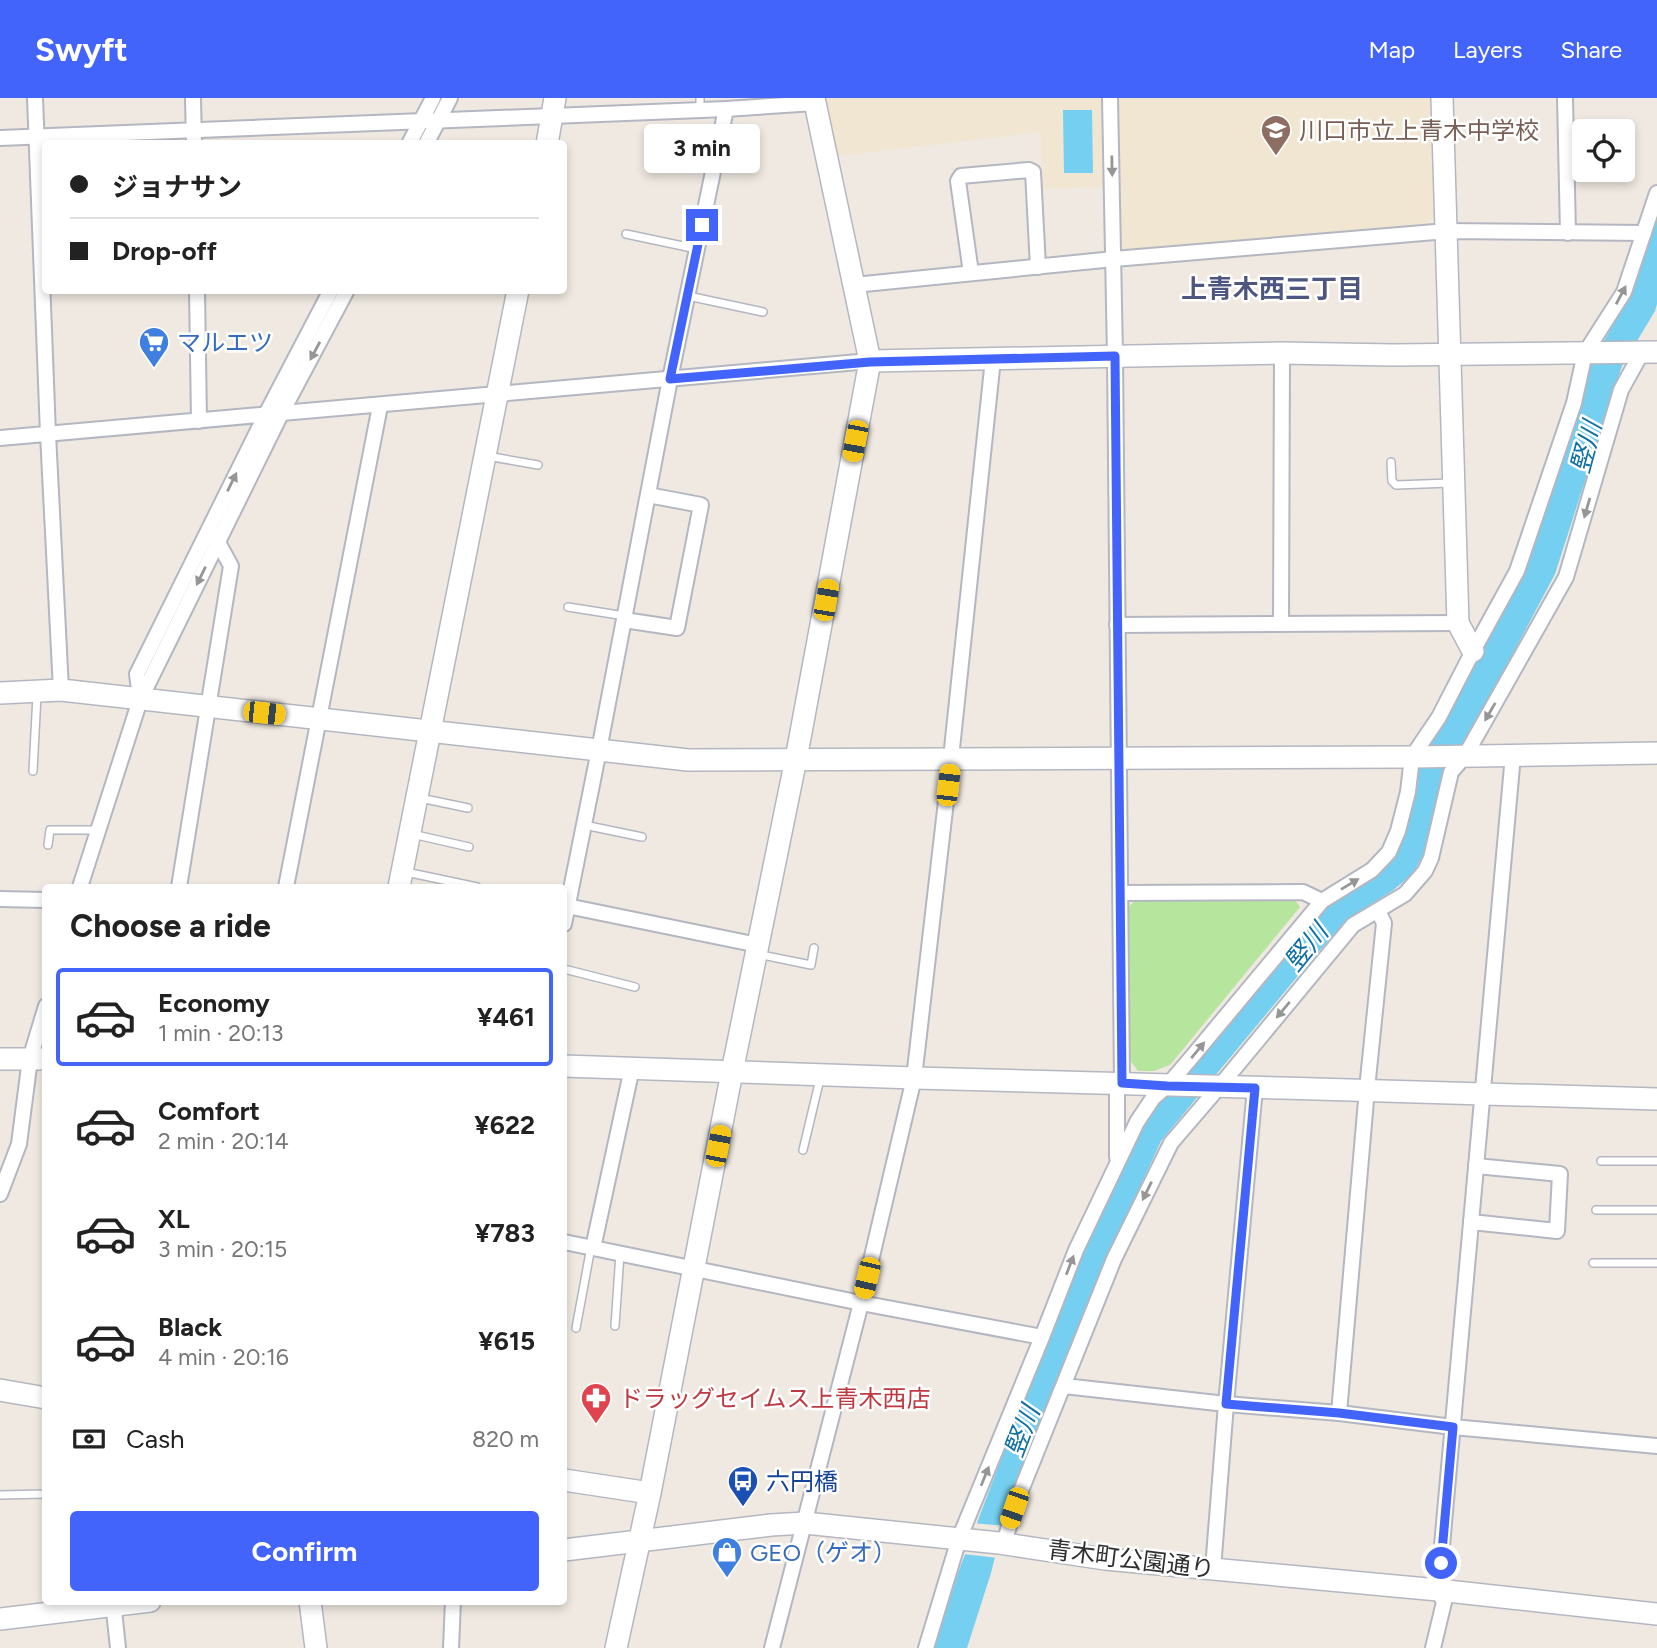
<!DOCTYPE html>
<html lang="en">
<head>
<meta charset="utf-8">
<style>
  :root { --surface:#fff; --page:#f2f2f2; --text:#222; --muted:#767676; --line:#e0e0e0; --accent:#4264fb }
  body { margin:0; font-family:Figtree,"Noto Sans JP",sans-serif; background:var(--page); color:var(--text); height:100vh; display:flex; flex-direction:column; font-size:26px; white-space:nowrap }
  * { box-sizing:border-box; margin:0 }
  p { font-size:23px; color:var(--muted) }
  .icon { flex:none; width:38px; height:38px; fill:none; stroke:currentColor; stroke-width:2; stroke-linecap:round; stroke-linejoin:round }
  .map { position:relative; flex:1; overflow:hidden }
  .side { position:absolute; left:42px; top:786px; width:525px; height:721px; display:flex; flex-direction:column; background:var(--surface); border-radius:7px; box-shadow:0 4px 10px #0003 }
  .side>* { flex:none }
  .guide { position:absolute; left:42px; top:42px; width:525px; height:154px; border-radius:7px; box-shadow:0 4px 10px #0003; display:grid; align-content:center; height:154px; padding:0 28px; background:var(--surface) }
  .buttons { position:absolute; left:1572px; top:21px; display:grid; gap:14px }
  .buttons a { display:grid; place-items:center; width:63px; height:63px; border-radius:7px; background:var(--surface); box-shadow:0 4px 10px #0003; font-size:35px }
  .end { position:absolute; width:32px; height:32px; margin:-16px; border:9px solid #4264fb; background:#fff; box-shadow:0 0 0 4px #fff }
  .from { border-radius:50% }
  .bubble { position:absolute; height:49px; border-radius:7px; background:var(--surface); box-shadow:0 4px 10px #0003; font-size:23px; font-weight:700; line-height:49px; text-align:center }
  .car { position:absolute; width:21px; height:42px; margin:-21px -10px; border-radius:9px; box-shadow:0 0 5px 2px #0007; background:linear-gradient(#f5c518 24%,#345 0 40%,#f5c518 0 76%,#345 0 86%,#f5c518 0) }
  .guide b { display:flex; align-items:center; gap:24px; height:66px; font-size:26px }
  .guide b+b { border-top:2px solid var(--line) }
  .guide i { width:18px; height:18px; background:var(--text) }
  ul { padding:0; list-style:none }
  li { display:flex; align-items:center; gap:21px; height:98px; margin:0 14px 10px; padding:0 14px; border:4px solid transparent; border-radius:7px }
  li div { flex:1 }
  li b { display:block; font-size:26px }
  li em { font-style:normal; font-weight:700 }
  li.on { border-color:var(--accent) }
  li>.icon { width:63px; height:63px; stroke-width:1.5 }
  h2 { padding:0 28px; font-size:32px; line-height:84px }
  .pay { display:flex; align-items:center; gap:18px; height:77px; padding:0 28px; font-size:26px }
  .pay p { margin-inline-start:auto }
  .primary-button { display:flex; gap:14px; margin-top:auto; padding:14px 28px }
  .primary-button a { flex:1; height:80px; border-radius:7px; background:var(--accent); color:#fff; font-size:28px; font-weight:700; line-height:80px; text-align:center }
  header { display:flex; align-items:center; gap:42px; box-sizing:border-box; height:98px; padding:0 35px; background:var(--accent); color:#fff }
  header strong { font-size:33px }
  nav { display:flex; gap:38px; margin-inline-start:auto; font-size:24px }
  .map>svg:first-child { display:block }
</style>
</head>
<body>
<header>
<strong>Swyft</strong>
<nav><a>Map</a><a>Layers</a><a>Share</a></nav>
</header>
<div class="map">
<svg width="1657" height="1550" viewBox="0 0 1657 1550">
  <rect width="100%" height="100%" fill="#efe9e1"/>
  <g fill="#f0e6d1">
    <polygon points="824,0 1101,0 1104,89 1042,91 1041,34 837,58"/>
    <polygon points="1118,0 1430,0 1433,119 1426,127 1125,153 1121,149"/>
  </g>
  <polygon fill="#b6e59e" points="1292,798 1300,809 1170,967 1154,973 1138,973 1129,961 1128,809 1137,801"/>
  <g fill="#75cff0">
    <polygon points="1063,12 1092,12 1093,75 1064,75"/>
    <polygon points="1657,113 1657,206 1655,213 1622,268 1555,476 1466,644 1426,751 1413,776 1392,793 1362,812 1342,828 1311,862 1161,1043 1110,1154 1066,1259 1005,1418 991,1475 967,1550 934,1550 958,1475 1078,1158 1140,1028 1332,801 1380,771 1415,670 1527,465 1588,271 1630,197"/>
  </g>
  <polygon fill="#efe9e1" points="973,1425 1005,1428 998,1460 963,1456"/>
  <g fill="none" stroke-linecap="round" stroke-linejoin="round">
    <g stroke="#b4b7c1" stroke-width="10">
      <g id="lane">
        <polyline points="700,0 700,12"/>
        <polyline points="626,136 697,151"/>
        <polyline points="688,198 763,214"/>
        <polyline points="487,358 538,367"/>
        <polyline points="1391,364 1392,383 1396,387 1450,385"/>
        <polyline points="568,509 625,518"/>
        <polyline points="33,673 37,597"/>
        <polyline points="420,700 468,710"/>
        <polyline points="584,727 642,739"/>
        <polyline points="412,736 469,749"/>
        <polyline points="48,747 50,732 97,732"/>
        <polyline points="406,774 477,789"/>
        <polyline points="757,856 811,867 814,850"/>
        <polyline points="564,871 635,889"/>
        <polyline points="803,1052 820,981"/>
        <polyline points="1601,1063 1657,1063"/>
        <polyline points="1596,1112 1657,1112"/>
        <polyline points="1593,1165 1657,1165"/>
        <polyline points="615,1228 620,1156"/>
        <polyline points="576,1230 591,1149"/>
        <polyline points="0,1397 46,1396"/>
      </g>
    </g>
    <g stroke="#b4b7c1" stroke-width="18">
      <g id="street">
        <polyline points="35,0 48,336 61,592"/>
        <polyline points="193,0 194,46"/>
        <polyline points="1110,0 1115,258 1122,985"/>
        <polyline points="1565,0 1568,135"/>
        <polyline points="0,40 726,11 815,5"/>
        <polyline points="409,46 433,0"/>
        <polyline points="426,46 450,0"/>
        <polyline points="971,175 958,83 961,78 1029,72 1033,74 1038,169"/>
        <polyline points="854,187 1114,161 1447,133 1644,135"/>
        <polyline points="197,192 199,323"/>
        <polyline points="0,340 870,263"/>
        <polyline points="624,522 677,530 701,407 648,397"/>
        <polyline points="1281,526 1282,255"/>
        <polyline points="1117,527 1458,525"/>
        <polyline points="140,600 137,576 265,318 331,192"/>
        <polyline points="80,789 140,602 281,316 347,192"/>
        <polyline points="179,789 231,468 214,437"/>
        <polyline points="286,789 380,308"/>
        <polyline points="1121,795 1303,794 1322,803"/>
        <polyline points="0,801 46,802"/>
        <polyline points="567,808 758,847"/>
        <polyline points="564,826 599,652 670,281 726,11"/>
        <polyline points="1117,1059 1117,985"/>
        <polyline points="0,1096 19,1046 30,961 46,908"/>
        <polyline points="1471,1124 1557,1133 1560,1076 1476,1068"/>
        <polyline points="564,1144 861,1205 1042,1239"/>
        <polyline points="593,1150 632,970"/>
        <polyline points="1064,1288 1226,1306 1339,1315 1453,1329 1657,1348"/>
        <polyline points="1339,1315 1367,991 1384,825 1378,813"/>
        <polyline points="1004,1446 1014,1410 1114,1161 1171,1045 1219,989 1353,827 1405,796 1425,773 1431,760 1451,674 1465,658 1566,479 1621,292 1642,254"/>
        <polyline points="1213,1471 1226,1306 1255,990"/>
        <polyline points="113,1503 118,1550"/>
        <polyline points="451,1550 453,1503"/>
        <polyline points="772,1550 861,1205 914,980 951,660 993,261"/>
        <polyline points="926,1550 959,1441 1042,1239 1076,1152 1137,1024 1153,1000 1167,988 1191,960 1322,803 1372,772 1389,754 1398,733 1408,694 1412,659 1439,619 1473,553 1517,473 1574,305 1585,255 1624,194 1657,95"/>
        <polyline points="1433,1550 1444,1504 1438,1492 1513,657"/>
      </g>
    </g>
    <g stroke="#b4b7c1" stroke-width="24">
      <g id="secondary">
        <polyline points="1442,0 1458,525 1473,553"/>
        <polyline points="547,46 555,0"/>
        <polyline points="870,263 1282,255 1393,257 1657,254"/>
        <polyline points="0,595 61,592 688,662 1412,659 1657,655"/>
        <polyline points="399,789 518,192"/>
        <polyline points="0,961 46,961"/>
        <path d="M 564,968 C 681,971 798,977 915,980 C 1162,987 1410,993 1657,1001"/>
        <polyline points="0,1292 46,1300"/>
        <polyline points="564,1382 650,1395"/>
        <polyline points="564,1452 771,1427 805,1425 999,1445 1105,1461 1438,1492 1657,1516"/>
        <polyline points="310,1503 316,1550"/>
        <polyline points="0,1521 150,1503"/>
        <polyline points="616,1550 650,1395 732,974 796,661 870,263 814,0"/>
      </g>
    </g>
    <use href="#lane" stroke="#fff" stroke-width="7"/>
    <use href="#street" stroke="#fff" stroke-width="14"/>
    <use href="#secondary" stroke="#fff" stroke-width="21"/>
  </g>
  <defs><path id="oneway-solid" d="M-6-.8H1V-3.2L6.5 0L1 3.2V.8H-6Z" transform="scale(1.75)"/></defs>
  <g fill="#969696">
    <use href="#oneway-solid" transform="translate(1112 68) rotate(89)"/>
    <use href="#oneway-solid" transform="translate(1621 197) rotate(-62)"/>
    <use href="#oneway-solid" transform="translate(315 253) rotate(118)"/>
    <use href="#oneway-solid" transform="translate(232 384) rotate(-64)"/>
    <use href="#oneway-solid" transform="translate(1587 410) rotate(106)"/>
    <use href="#oneway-solid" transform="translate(201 478) rotate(116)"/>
    <use href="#oneway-solid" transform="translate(1490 614) rotate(120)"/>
    <use href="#oneway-solid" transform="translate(1350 786) rotate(-31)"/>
    <use href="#oneway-solid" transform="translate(1283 912) rotate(130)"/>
    <use href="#oneway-solid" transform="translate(1198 952) rotate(-50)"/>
    <use href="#oneway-solid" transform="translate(1147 1093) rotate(116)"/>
    <use href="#oneway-solid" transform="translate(1070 1167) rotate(-69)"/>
    <use href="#oneway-solid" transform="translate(985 1378) rotate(-68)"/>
  </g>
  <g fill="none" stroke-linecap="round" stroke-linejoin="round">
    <polyline stroke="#4264fb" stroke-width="9" points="702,127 670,281 870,264 1115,258 1122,985 1167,988 1255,990 1226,1306 1339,1315 1453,1329 1441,1465"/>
  </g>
  <defs>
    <g id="school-pin" transform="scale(1.575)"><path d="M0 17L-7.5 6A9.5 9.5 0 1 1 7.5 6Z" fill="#8d6e63" stroke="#fff"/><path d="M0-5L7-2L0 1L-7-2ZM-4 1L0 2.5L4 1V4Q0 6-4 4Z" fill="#fff"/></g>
    <g id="supermarket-pin" transform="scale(1.575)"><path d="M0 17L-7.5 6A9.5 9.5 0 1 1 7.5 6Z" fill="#3f7fe0" stroke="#fff"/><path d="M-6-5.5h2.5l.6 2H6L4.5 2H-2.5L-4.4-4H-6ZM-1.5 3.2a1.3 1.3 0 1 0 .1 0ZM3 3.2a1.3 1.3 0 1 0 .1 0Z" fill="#fff"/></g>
    <g id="pharmacy-pin" transform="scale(1.575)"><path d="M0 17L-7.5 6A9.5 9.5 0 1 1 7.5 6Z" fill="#e0444e" stroke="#fff"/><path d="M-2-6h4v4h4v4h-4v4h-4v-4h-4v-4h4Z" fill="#fff"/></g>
    <g id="bus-pin" transform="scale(1.575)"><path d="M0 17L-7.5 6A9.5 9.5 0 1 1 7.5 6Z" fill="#1a4fb4" stroke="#fff"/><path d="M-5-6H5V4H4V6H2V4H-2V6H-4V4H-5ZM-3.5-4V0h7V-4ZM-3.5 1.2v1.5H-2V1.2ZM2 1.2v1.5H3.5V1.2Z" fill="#fff"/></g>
    <g id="shop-pin" transform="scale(1.575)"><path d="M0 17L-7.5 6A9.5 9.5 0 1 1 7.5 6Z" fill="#3f7fe0" stroke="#fff"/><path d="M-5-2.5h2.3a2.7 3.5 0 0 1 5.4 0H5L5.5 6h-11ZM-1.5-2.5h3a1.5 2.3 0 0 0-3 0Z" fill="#fff"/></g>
  </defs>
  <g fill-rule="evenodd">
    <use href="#school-pin" x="1276" y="32"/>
    <use href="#supermarket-pin" x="154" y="244"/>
    <use href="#pharmacy-pin" x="596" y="1300"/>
    <use href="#bus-pin" x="743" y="1383"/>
    <use href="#shop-pin" x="727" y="1454"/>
  </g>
  <g text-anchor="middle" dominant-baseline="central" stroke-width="5" stroke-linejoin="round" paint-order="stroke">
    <g font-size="24" fill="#785e54" stroke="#fff" text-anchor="start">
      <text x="1299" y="32">川口市立上青木中学校</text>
    </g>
    <g font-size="24" fill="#366cbe" stroke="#fff" text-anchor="start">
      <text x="177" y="244">マルエツ</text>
      <text x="750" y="1454">GEO（ゲオ）</text>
    </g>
    <g font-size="24" fill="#be3a42" stroke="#fff" text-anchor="start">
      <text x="619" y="1300">ドラッグセイムス上青木西店</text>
    </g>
    <g font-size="24" fill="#164399" stroke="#fff" text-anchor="start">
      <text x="766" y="1383">六円橋</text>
    </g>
    <g font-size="24" fill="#2e2e2e" stroke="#fff">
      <text transform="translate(1131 1461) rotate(7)">青木町公園通り</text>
    </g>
    <g font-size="26" font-weight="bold" fill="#4d5680" stroke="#fff">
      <text x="1272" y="191">上青木西三丁目</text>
    </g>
    <g font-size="26" font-style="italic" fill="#0d6fa3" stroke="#fff">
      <text transform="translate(1586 349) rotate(-75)">竪川</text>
      <text transform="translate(1306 849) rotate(-51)">竪川</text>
      <text transform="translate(1022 1333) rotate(-69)">竪川</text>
    </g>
  </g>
</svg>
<div class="buttons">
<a><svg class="icon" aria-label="locate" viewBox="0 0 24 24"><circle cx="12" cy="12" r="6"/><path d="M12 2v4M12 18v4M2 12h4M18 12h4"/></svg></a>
</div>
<i class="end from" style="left:1441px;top:1465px"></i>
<i class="end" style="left:702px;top:127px"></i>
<div class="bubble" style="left:644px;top:26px;width:116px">3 min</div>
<i class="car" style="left:855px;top:343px;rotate:191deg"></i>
<i class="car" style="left:826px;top:502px;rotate:10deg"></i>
<i class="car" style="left:264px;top:615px;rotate:96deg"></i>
<i class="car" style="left:948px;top:687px;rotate:7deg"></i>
<i class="car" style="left:718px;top:1048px;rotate:11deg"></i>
<i class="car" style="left:867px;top:1180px;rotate:193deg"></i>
<i class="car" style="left:1014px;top:1410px;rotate:199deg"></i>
<div class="guide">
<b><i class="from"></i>ジョナサン</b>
<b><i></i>Drop-off</b>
</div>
<section class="side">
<h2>Choose a ride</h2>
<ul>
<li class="on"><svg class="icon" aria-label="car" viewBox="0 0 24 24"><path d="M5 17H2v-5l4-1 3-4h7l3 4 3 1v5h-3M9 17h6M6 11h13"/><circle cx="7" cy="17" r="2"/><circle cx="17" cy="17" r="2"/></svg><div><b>Economy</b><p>1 min · 20:13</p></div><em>¥461</em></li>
<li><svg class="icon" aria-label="car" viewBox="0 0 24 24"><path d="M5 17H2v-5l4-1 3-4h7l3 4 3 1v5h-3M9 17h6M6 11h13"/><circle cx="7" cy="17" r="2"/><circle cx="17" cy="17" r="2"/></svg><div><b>Comfort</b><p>2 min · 20:14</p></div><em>¥622</em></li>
<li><svg class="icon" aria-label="car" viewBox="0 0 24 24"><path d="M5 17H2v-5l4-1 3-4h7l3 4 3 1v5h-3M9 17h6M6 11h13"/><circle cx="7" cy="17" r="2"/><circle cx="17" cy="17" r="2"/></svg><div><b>XL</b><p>3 min · 20:15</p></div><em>¥783</em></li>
<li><svg class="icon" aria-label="car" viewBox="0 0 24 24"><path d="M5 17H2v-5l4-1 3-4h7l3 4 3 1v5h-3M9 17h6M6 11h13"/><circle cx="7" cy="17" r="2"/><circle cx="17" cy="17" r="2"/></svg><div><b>Black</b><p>4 min · 20:16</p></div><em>¥615</em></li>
</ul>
<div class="pay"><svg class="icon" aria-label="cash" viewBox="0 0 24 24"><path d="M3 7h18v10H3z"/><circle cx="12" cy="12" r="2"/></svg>Cash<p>820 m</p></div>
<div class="primary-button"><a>Confirm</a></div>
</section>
</div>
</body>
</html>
